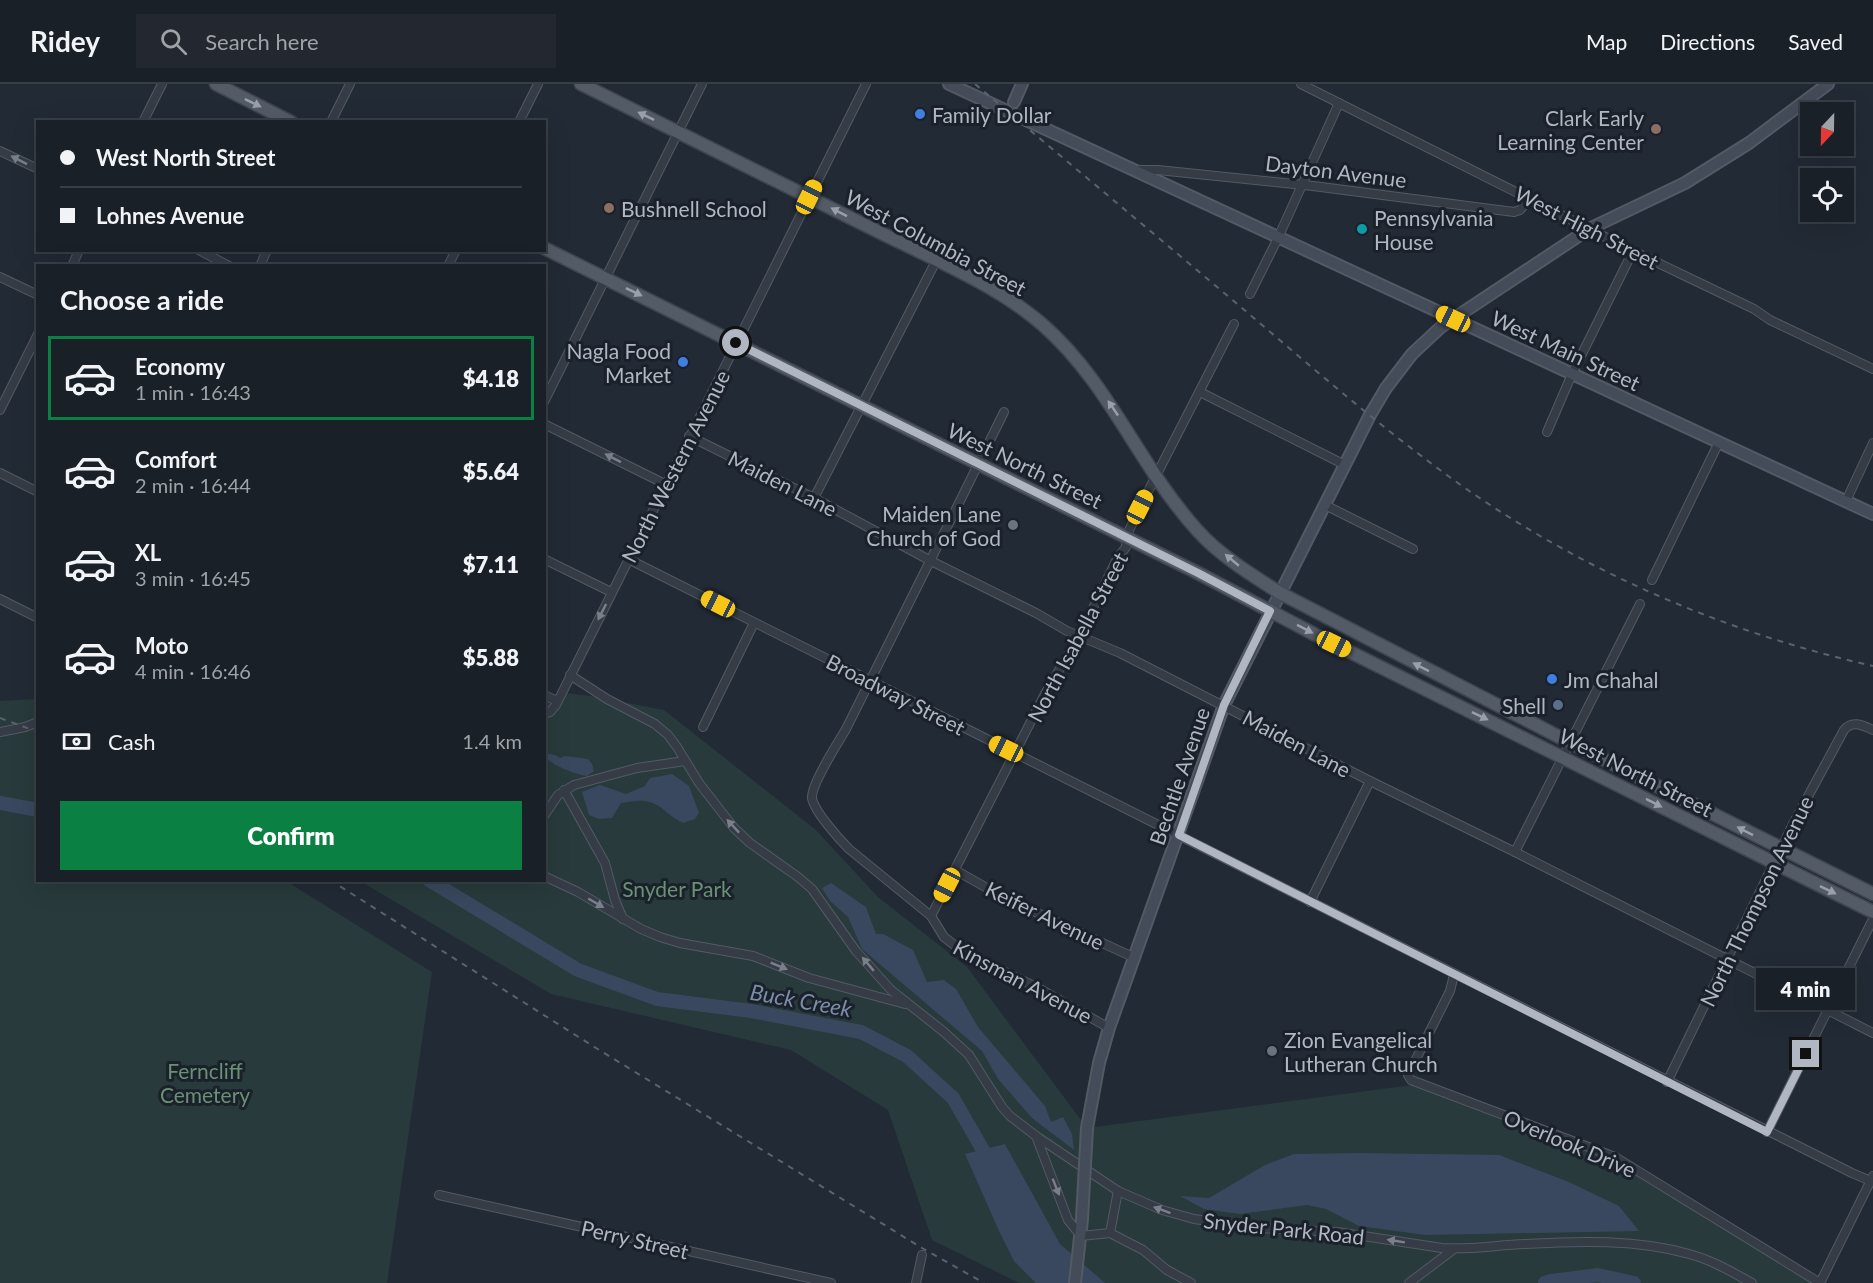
<!DOCTYPE html>
<html lang="en">
<head>
<meta charset="utf-8">
<style>
  :root { --surface:#1a2028; --page:#232830; --text:#f1f3f6; --muted:#9fa3a8; --line:#383e45; --accent:#0b8043 }
  body { margin:0; font-family:Lato,sans-serif; background:var(--page); color:var(--text); height:100vh; display:flex; flex-direction:column; font-size:22px; white-space:nowrap }
  * { box-sizing:border-box; margin:0 }
  p { font-size:20px; color:var(--muted) }
  .icon { flex:none; width:33px; height:33px; fill:none; stroke:currentColor; stroke-width:2; stroke-linecap:round; stroke-linejoin:round }
  .map { position:relative; flex:1; overflow:hidden }
  .panel { position:absolute; left:36px; top:180px; width:510px; height:618px; display:flex; flex-direction:column; background:var(--surface); border-radius:0px; box-shadow:0 6px 24px #0002,0 0 0 2px var(--line) }
  .panel>* { flex:none }
  .banner { position:absolute; left:36px; top:36px; width:510px; height:132px; border-radius:0px; box-shadow:0 6px 24px #0002,0 0 0 2px var(--line); display:grid; align-content:center; height:132px; padding:0 24px; background:var(--surface) }
  .needle { width:39px; rotate:202deg }
  .fabs { position:absolute; left:1800px; top:18px; display:grid; gap:12px }
  .fabs a { display:grid; place-items:center; width:54px; height:54px; border-radius:0px; background:var(--surface); box-shadow:0 6px 24px #0002,0 0 0 2px var(--line); font-size:30px }
  .end { position:absolute; width:27px; height:27px; margin:-14px; border:8px solid #b0b7c3; background:#111; box-shadow:0 0 0 3px #111 }
  .from { border-radius:50% }
  .bubble { position:absolute; height:42px; border-radius:0px; background:var(--surface); box-shadow:0 6px 24px #0002,0 0 0 2px var(--line); font-size:20px; font-weight:800; line-height:42px; text-align:center }
  .car { position:absolute; width:18px; height:36px; margin:-18px -9px; border-radius:8px; box-shadow:0 0 4px 2px #0007; background:linear-gradient(#f5c518 24%,#345 0 40%,#f5c518 0 76%,#345 0 86%,#f5c518 0) }
  .banner b { display:flex; align-items:center; gap:21px; height:57px; font-size:22px }
  .banner b+b { border-top:2px solid var(--line) }
  .banner i { width:15px; height:15px; background:var(--text) }
  ul { padding:0; list-style:none }
  li { display:flex; align-items:center; gap:18px; height:84px; margin:0 12px 9px; padding:0 12px; border:3px solid transparent; border-radius:0px }
  li div { flex:1 }
  li b { display:block; font-size:22px }
  li em { font-style:normal; font-weight:800 }
  li.selected { border-color:var(--accent) }
  li>.icon { width:54px; height:54px; stroke-width:1.5 }
  h2 { padding:0 24px; font-size:27px; line-height:72px }
  .pay { display:flex; align-items:center; gap:15px; height:66px; padding:0 24px; font-size:22px }
  .pay p { margin-inline-start:auto }
  .primary-button { display:flex; gap:12px; margin-top:auto; padding:12px 24px }
  .primary-button a { flex:1; height:69px; border-radius:0px; background:var(--accent); color:#fff; font-size:24px; font-weight:800; line-height:69px; text-align:center }
  header { display:flex; align-items:center; gap:36px; box-sizing:border-box; height:84px; padding:0 30px; background:var(--surface); border-bottom:2px solid var(--line) }
  header strong { font-size:28px }
  nav { display:flex; gap:33px; margin-inline-start:auto; font-size:21px }
  .search { width:420px; height:54px; background:var(--page); display:flex; align-items:center; gap:15px; box-sizing:border-box; padding:0 21px; border-radius:0px; color:var(--muted); font-size:22px }
  .map>svg:first-child { display:block }
</style>
</head>
<body>
<header>
<strong>Ridey</strong>
<div class="search"><svg class="icon" aria-label="search" viewBox="0 0 24 24"><circle cx="10" cy="10" r="6"/><path d="M15 15l6 6"/></svg>Search here</div>
<nav><a>Map</a><a>Directions</a><a>Saved</a></nav>
</header>
<div class="map">
<svg width="1873" height="1199" viewBox="0 0 1873 1199">
  <rect width="100%" height="100%" fill="#222a35"/>
  <g fill="#283a3b">
    <polygon points="565,609 591,612 664,626 816,746 878,813 967,883 1087,1044 1420,1000 1615,1073 1820,1199 1019,1199 932,1156 888,1026 791,966 551,910 360,797 544,796 545,611"/>
    <polygon points="37,615 38,796 286,797 432,888 387,1199 0,1199 0,617"/>
  </g>
  <g fill="#39485e">
    <path d="M 544,669 L 555,671 L 560,674 L 565,672 L 588,675 L 592,680 L 594,687 L 587,692 C 574,690 557,683 547,675 L 545,676 Z"/>
    <path d="M 672,690 L 689,702 L 699,729 L 695,735 L 683,739 C 675,735 670,731 663,725 C 650,714 636,716 621,719 L 612,734 L 599,735 L 589,731 L 582,708 L 600,701 L 626,710 L 645,702 L 650,694 Z"/>
    <polygon points="831,799 866,823 876,850 883,850 913,866 927,898 944,896 956,905 978,943 1045,1022 1051,1038 1063,1033 1072,1050 1074,1066 1032,1034 998,995 982,967 862,865 848,833 830,817 822,804"/>
    <polygon points="1005,1060 1060,1160 1105,1199 1036,1199 1014,1177 999,1147 965,1070"/>
    <polygon points="1360,1069 1499,1071 1569,1098 1619,1122 1639,1147 1425,1151 1359,1142 1326,1125 1307,1121 1240,1130 1204,1125 1180,1112 1209,1114 1265,1081 1294,1070"/>
  </g>
  <g fill="none" stroke-linecap="round" stroke-linejoin="round">
    <g stroke="#39485e" stroke-width="14">
      <polyline points="0,719 38,726"/>
      <polyline points="429,796 578,886 657,915 751,927 861,948 907,972 953,1014 991,1080"/>
      <polyline points="1545,1199 1551,1197 1598,1191 1634,1199"/>
    </g>
    <g stroke="#535a64" stroke-width="10">
      <g id="street">
        <polyline points="1301,0 1633,167 1754,225 1770,236 1873,285"/>
        <polyline points="143,38 162,0"/>
        <polyline points="331,38 350,0"/>
        <polyline points="519,38 538,0"/>
        <polyline points="0,67 38,85"/>
        <polyline points="1138,86 1158,86 1313,102 1514,128 1520,126 1530,115"/>
        <polyline points="199,166 229,182"/>
        <polyline points="72,182 79,166"/>
        <polyline points="260,182 267,166"/>
        <polyline points="448,182 456,166"/>
        <polyline points="0,193 38,211"/>
        <polyline points="1250,210 1278,154 1339,19"/>
        <polyline points="1200,308 1345,381"/>
        <polyline points="544,318 702,0"/>
        <polyline points="0,326 38,250"/>
        <path d="M 1004,328 C 952,434 899,539 846,645 C 838,659 811,700 812,714 C 814,727 839,755 849,765 L 931,832 L 944,853 L 962,867 L 1042,906 L 1109,944"/>
        <polyline points="544,340 665,400"/>
        <polyline points="1547,348 1572,290 1633,167"/>
        <polyline points="689,352 814,414 931,477 1036,529 1067,547 1120,569 1370,697 1517,769 1873,949"/>
        <polyline points="0,389 38,408"/>
        <polyline points="814,414 936,177"/>
        <polyline points="1846,417 1873,359"/>
        <polyline points="1325,421 1413,465"/>
        <polyline points="544,475 611,508"/>
        <polyline points="628,475 1852,1089 1873,1098"/>
        <polyline points="1652,496 1719,358"/>
        <polyline points="0,515 38,534"/>
        <path d="M 570,591 L 607,615 L 655,640 L 668,651 L 677,663 L 699,699 L 734,744 L 750,759 L 798,793 L 812,805 L 856,867 L 891,906 L 944,948 L 969,971 L 1002,1023 L 1010,1032 L 1036,1052 L 1118,1107 L 1162,1126 L 1194,1135 L 1260,1144 L 1337,1148 L 1442,1164 C 1470,1166 1497,1161 1525,1160 C 1579,1157 1637,1155 1689,1170 C 1712,1176 1732,1188 1752,1199"/>
        <polyline points="544,611 557,617"/>
        <polyline points="544,630 550,628 556,621 866,0"/>
        <polyline points="703,643 754,539"/>
        <polyline points="0,648 25,643 38,638"/>
        <polyline points="564,706 605,779 615,816 623,835"/>
        <polyline points="544,732 558,711 574,701 637,684 685,677"/>
        <polyline points="1515,768 1640,520"/>
        <polyline points="955,786 1003,813 1135,874"/>
        <polyline points="544,792 578,808 641,845 660,853 680,859 753,872 809,894 905,920"/>
        <polyline points="1310,818 1370,697"/>
        <polyline points="931,832 1046,608 1080,551 1117,475 1126,463 1126,453 1140,423 1234,240"/>
        <polyline points="1454,891 1450,907 1408,991 1411,996 1615,1073 1820,1199"/>
        <path d="M 1667,998 L 1793,740 L 1844,646 C 1852,636 1862,641 1873,646"/>
        <polyline points="1767,1048 1873,835"/>
        <polyline points="1036,1052 1068,1136 1081,1152 1110,1149"/>
        <polyline points="1118,1107 1110,1149 1143,1166 1167,1186 1191,1199"/>
        <polyline points="439,1111 831,1199"/>
        <polyline points="916,1199 922,1171"/>
        <polyline points="1409,1199 1454,1165"/>
        <polyline points="1820,1199 1873,1092"/>
      </g>
    </g>
    <g stroke="#535a64" stroke-width="14">
      <g id="secondary">
        <polyline points="949,0 1873,430"/>
        <polyline points="1014,18 1022,0"/>
        <polyline points="1087,1044 1099,979 1109,944 1224,621 1370,331 1386,304 1412,270 1441,243 1589,145 1685,99 1749,59 1828,0"/>
        <polyline points="1075,1199 1082,1135"/>
      </g>
    </g>
    <g stroke="#3f4550" stroke-width="15">
      <g id="primary">
        <polyline points="216,0 291,38"/>
        <path d="M 581,0 C 677,47 773,95 869,143 C 926,172 995,199 1043,241 C 1110,300 1139,382 1197,446 C 1219,471 1253,492 1280,509 L 1569,658 L 1873,810"/>
        <polyline points="544,164 1198,489 1314,550 1873,828"/>
      </g>
    </g>
    <use href="#street" stroke="#353c46" stroke-width="8"/>
    <use href="#secondary" stroke="#444b59" stroke-width="10"/>
    <use href="#primary" stroke="#535b66" stroke-width="12"/>
    <g stroke="#5a626f" stroke-width="2" stroke-dasharray="6 6" stroke-linecap="butt">
      <path d="M 975,0 C 1064,75 1153,149 1242,224 C 1307,279 1371,335 1440,386 C 1568,481 1718,547 1873,582"/>
      <polyline points="0,634 38,648"/>
      <polyline points="330,796 596,964 922,1164 984,1199"/>
    </g>
    <g stroke="#535a64" stroke-width="14" stroke-linecap="butt">
      <polyline id="secondary-bridge" points="1082,1135 1087,1044"/>
    </g>
    <use href="#secondary-bridge" stroke="#444b59" stroke-width="10"/>
  </g>
  <defs><path id="oneway-solid" d="M-6-.8H1V-3.2L6.5 0L1 3.2V.8H-6Z" transform="scale(1.5)"/></defs>
  <g fill="#99a0ac">
    <use href="#oneway-solid" transform="translate(253 19) rotate(26)"/>
    <use href="#oneway-solid" transform="translate(646 32) rotate(-154)"/>
    <use href="#oneway-solid" transform="translate(839 128) rotate(-153)"/>
    <use href="#oneway-solid" transform="translate(634 208) rotate(26)"/>
    <use href="#oneway-solid" transform="translate(1113 324) rotate(-124)"/>
    <use href="#oneway-solid" transform="translate(1232 476) rotate(-140)"/>
    <use href="#oneway-solid" transform="translate(1305 545) rotate(27)"/>
    <use href="#oneway-solid" transform="translate(1421 583) rotate(-153)"/>
    <use href="#oneway-solid" transform="translate(1480 632) rotate(26)"/>
    <use href="#oneway-solid" transform="translate(1654 719) rotate(27)"/>
    <use href="#oneway-solid" transform="translate(1745 747) rotate(-153)"/>
    <use href="#oneway-solid" transform="translate(1828 806) rotate(26)"/>
  </g>
  <g fill="#79808b">
    <use href="#oneway-solid" transform="translate(19 76) rotate(-153)"/>
    <use href="#oneway-solid" transform="translate(613 374) rotate(-153)"/>
    <use href="#oneway-solid" transform="translate(602 528) rotate(117)"/>
    <use href="#oneway-solid" transform="translate(733 742) rotate(-133)"/>
    <use href="#oneway-solid" transform="translate(596 819) rotate(30)"/>
    <use href="#oneway-solid" transform="translate(868 880) rotate(-130)"/>
    <use href="#oneway-solid" transform="translate(779 882) rotate(22)"/>
    <use href="#oneway-solid" transform="translate(1056 1103) rotate(68)"/>
    <use href="#oneway-solid" transform="translate(1162 1126) rotate(-160)"/>
    <use href="#oneway-solid" transform="translate(1396 1157) rotate(-171)"/>
  </g>
  <g fill="none" stroke-linecap="round" stroke-linejoin="round">
    <polyline stroke="#b0b7c3" stroke-width="8" points="736,259 1198,489 1270,527 1224,621 1179,751 1767,1048 1806,970"/>
  </g>
  <g fill="#3f7fe0" stroke="#1b212b" stroke-width="2">
    <circle cx="920" cy="30" r="6"/>
    <circle cx="683" cy="278" r="6"/>
    <circle cx="1552" cy="595" r="6"/>
  </g>
  <g fill="#8d6e63" stroke="#1b212b" stroke-width="2">
    <circle cx="1656" cy="45" r="6"/>
    <circle cx="609" cy="124" r="6"/>
  </g>
  <circle fill="#0f9aa8" stroke="#1b212b" stroke-width="2" cx="1362" cy="145" r="6"/>
  <g fill="#6b7280" stroke="#1b212b" stroke-width="2">
    <circle cx="1013" cy="441" r="6"/>
    <circle cx="1272" cy="967" r="6"/>
  </g>
  <circle fill="#5c6f8a" stroke="#1b212b" stroke-width="2" cx="1558" cy="621" r="6"/>
  <g text-anchor="middle" dominant-baseline="central" stroke-width="6" stroke-linejoin="round" paint-order="stroke">
    <g font-size="21" fill="#b0b7c3" stroke="#1b212b" text-anchor="start">
      <text x="932" y="30">Family Dollar</text>
      <text x="1644" y="33" text-anchor="end">Clark Early<tspan x="1644" dy="24">Learning Center</tspan></text>
      <text x="621" y="124">Bushnell School</text>
      <text x="1374" y="133">Pennsylvania<tspan x="1374" dy="24">House</tspan></text>
      <text x="671" y="266" text-anchor="end">Nagla Food<tspan x="671" dy="24">Market</tspan></text>
      <text x="1001" y="429" text-anchor="end">Maiden Lane<tspan x="1001" dy="24">Church of God</tspan></text>
      <text x="1564" y="595">Jm Chahal</text>
      <text x="1546" y="621" text-anchor="end">Shell</text>
      <text x="1284" y="955">Zion Evangelical<tspan x="1284" dy="24">Lutheran Church</tspan></text>
    </g>
    <g font-size="21" fill="#b0b7c3" stroke="#1b212b">
      <text transform="translate(1336 87) rotate(7)">Dayton Avenue</text>
      <text transform="translate(1587 143) rotate(27)">West High Street</text>
      <text transform="translate(936 158) rotate(28)">West Columbia Street</text>
      <text transform="translate(1566 266) rotate(25)">West Main Street</text>
      <text transform="translate(1025 381) rotate(26)">West North Street</text>
      <text transform="translate(675 382) rotate(-63)">North Western Avenue</text>
      <text transform="translate(783 399) rotate(27)">Maiden Lane</text>
      <text transform="translate(1077 553) rotate(-62)">North Isabella Street</text>
      <text transform="translate(896 610) rotate(27)">Broadway Street</text>
      <text transform="translate(1297 659) rotate(28)">Maiden Lane</text>
      <text transform="translate(1636 688) rotate(27)">West North Street</text>
      <text transform="translate(1179 692) rotate(-71)">Bechtle Avenue</text>
      <text transform="translate(1756 817) rotate(-64)">North Thompson Avenue</text>
      <text transform="translate(1045 831) rotate(26)">Keifer Avenue</text>
      <text transform="translate(1023 897) rotate(28)">Kinsman Avenue</text>
      <text transform="translate(1570 1059) rotate(23)">Overlook Drive</text>
      <text transform="translate(1284 1144) rotate(6)">Snyder Park Road</text>
      <text transform="translate(635 1155) rotate(13)">Perry Street</text>
    </g>
    <g font-size="21" fill="#6a9173" stroke="#1b212b">
      <text x="677" y="804">Snyder Park</text>
      <text x="205" y="986">Ferncliff<tspan x="205" dy="24">Cemetery</tspan></text>
    </g>
    <g font-size="22" font-style="italic" fill="#7b8ea9" stroke="#1b212b">
      <text transform="translate(801 916) rotate(10)">Buck Creek</text>
    </g>
  </g>
</svg>
<div class="fabs">
<a><svg class="needle" viewBox="-14 -14 28 28"><path d="M0-13l5 13h-10z" fill="#e53935"/><path d="M0 13l5-13h-10z" fill="#9fa3a8"/></svg></a>
<a><svg class="icon" aria-label="locate" viewBox="0 0 24 24"><circle cx="12" cy="12" r="6"/><path d="M12 2v4M12 18v4M2 12h4M18 12h4"/></svg></a>
</div>
<i class="end from" style="left:736px;top:259px"></i>
<i class="end" style="left:1806px;top:970px"></i>
<div class="bubble" style="left:1756px;top:884px;width:99px">4 min</div>
<i class="car" style="left:809px;top:113px;rotate:26deg"></i>
<i class="car" style="left:1453px;top:235px;rotate:295deg"></i>
<i class="car" style="left:1140px;top:423px;rotate:27deg"></i>
<i class="car" style="left:718px;top:520px;rotate:297deg"></i>
<i class="car" style="left:1334px;top:560px;rotate:116deg"></i>
<i class="car" style="left:1006px;top:665px;rotate:296deg"></i>
<i class="car" style="left:947px;top:801px;rotate:207deg"></i>
<div class="banner">
<b><i class="from"></i>West North Street</b>
<b><i></i>Lohnes Avenue</b>
</div>
<section class="panel">
<h2>Choose a ride</h2>
<ul>
<li class="selected"><svg class="icon" aria-label="car" viewBox="0 0 24 24"><path d="M5 17H2v-5l4-1 3-4h7l3 4 3 1v5h-3M9 17h6M6 11h13"/><circle cx="7" cy="17" r="2"/><circle cx="17" cy="17" r="2"/></svg><div><b>Economy</b><p>1 min · 16:43</p></div><em>$4.18</em></li>
<li><svg class="icon" aria-label="car" viewBox="0 0 24 24"><path d="M5 17H2v-5l4-1 3-4h7l3 4 3 1v5h-3M9 17h6M6 11h13"/><circle cx="7" cy="17" r="2"/><circle cx="17" cy="17" r="2"/></svg><div><b>Comfort</b><p>2 min · 16:44</p></div><em>$5.64</em></li>
<li><svg class="icon" aria-label="car" viewBox="0 0 24 24"><path d="M5 17H2v-5l4-1 3-4h7l3 4 3 1v5h-3M9 17h6M6 11h13"/><circle cx="7" cy="17" r="2"/><circle cx="17" cy="17" r="2"/></svg><div><b>XL</b><p>3 min · 16:45</p></div><em>$7.11</em></li>
<li><svg class="icon" aria-label="car" viewBox="0 0 24 24"><path d="M5 17H2v-5l4-1 3-4h7l3 4 3 1v5h-3M9 17h6M6 11h13"/><circle cx="7" cy="17" r="2"/><circle cx="17" cy="17" r="2"/></svg><div><b>Moto</b><p>4 min · 16:46</p></div><em>$5.88</em></li>
</ul>
<div class="pay"><svg class="icon" aria-label="cash" viewBox="0 0 24 24"><path d="M3 7h18v10H3z"/><circle cx="12" cy="12" r="2"/></svg>Cash<p>1.4 km</p></div>
<div class="primary-button"><a>Confirm</a></div>
</section>
</div>
</body>
</html>
